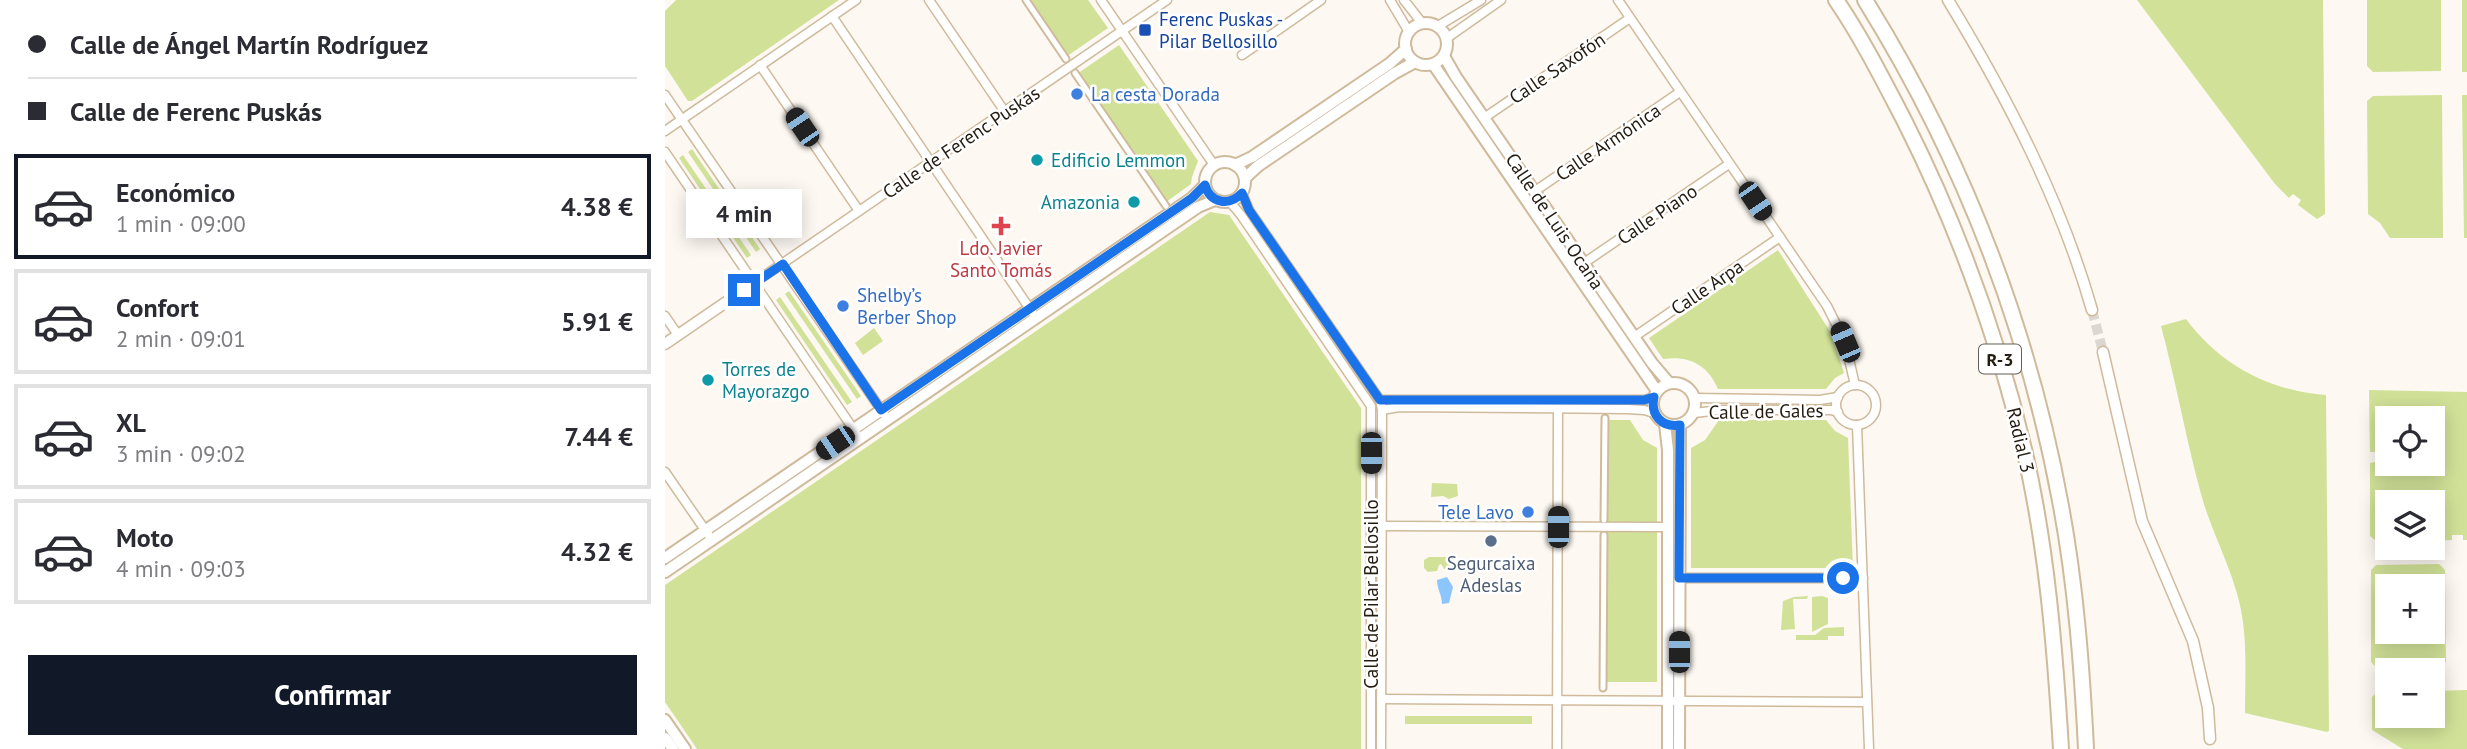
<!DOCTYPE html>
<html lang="es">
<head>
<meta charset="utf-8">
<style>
  :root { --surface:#fff; --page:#f7f7f7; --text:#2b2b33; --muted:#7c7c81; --line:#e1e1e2; --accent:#111827 }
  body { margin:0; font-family:"PT Sans",sans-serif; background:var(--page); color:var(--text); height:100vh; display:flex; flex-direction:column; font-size:26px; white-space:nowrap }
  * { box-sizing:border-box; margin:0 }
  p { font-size:23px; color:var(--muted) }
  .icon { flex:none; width:38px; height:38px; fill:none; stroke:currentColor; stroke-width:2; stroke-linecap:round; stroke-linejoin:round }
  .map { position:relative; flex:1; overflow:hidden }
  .side { display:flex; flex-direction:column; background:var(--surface); width:665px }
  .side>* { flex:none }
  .hud { display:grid; align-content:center; height:154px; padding:0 28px; background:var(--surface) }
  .fabs { position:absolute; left:1710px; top:406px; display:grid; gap:14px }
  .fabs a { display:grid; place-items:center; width:70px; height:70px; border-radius:0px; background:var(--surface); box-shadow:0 4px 18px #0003; font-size:35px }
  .end { position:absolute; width:32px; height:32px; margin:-16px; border:9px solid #1a73e8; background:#fff; box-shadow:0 0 0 4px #fff }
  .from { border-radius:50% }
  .bubble { position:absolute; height:49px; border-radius:0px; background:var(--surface); box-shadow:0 4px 18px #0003; font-size:23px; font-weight:800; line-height:49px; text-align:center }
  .car { position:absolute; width:21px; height:42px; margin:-21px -10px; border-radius:9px; box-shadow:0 0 5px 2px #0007; background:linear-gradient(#222 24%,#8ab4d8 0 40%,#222 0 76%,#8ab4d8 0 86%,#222 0) }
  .hud b { display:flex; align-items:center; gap:24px; height:66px; font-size:26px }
  .hud b+b { border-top:2px solid var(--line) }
  .hud i { width:18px; height:18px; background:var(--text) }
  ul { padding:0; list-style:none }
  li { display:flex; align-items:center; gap:21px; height:105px; margin:0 14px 10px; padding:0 14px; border:4px solid var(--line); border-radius:0px }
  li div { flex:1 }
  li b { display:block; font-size:26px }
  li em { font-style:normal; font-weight:800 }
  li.on { border-color:var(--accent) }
  li>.icon { width:63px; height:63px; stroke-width:1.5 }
  .action { display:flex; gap:14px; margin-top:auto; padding:14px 28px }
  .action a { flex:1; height:80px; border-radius:0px; background:var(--accent); color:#fff; font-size:28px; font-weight:800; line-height:80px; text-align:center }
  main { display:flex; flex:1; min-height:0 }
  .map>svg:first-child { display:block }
</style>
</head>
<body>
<main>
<section class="side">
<div class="hud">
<b><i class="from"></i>Calle de Ángel Martín Rodríguez</b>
<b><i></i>Calle de Ferenc Puskás</b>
</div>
<ul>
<li class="on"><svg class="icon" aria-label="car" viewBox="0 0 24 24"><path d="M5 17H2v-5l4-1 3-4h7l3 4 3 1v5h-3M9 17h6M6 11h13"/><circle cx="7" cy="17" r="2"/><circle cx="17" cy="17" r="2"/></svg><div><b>Económico</b><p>1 min · 09:00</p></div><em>4.38 €</em></li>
<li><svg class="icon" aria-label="car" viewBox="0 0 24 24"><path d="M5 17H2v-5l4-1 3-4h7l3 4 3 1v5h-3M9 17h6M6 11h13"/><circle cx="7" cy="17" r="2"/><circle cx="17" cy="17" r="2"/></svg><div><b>Confort</b><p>2 min · 09:01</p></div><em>5.91 €</em></li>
<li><svg class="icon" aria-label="car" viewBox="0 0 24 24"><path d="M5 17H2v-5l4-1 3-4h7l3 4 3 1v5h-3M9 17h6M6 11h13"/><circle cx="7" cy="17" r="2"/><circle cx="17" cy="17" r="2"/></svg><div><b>XL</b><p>3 min · 09:02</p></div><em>7.44 €</em></li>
<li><svg class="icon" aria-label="car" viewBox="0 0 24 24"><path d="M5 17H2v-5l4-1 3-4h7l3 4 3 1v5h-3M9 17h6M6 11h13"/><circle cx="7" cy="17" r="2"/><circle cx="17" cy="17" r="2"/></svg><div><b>Moto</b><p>4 min · 09:03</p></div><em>4.32 €</em></li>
</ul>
<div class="action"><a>Confirmar</a></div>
</section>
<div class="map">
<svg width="1802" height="749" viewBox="0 0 1802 749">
  <rect width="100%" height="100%" fill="#fdf8f2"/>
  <g fill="#d1e298" fill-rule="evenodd">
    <polygon points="11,0 174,0 27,101 23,101 0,66 0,11"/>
    <polygon points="357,0 423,0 443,28 398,59"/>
    <polygon points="1472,0 1658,0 1660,214 1652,219 1633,205 1636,200 1628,194 1624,198 1610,184"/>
    <polygon points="1702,0 1776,0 1776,71 1708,72 1702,66"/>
    <rect x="1797" y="0" width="5" height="72"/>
    <polygon points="454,45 533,161 527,177 526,184 497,205 409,76"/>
    <polygon points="1777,95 1778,238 1725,238 1715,223 1703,214 1702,101 1708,96"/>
    <polygon points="1797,95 1802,95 1802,238 1799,238"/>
    <polygon points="27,149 95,249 91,252 23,152"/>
    <polygon points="18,155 86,255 82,258 14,158"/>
    <polygon points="545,212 564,215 696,408 696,749 32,749 0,702 0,585"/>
    <path d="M 1113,250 L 1166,333 L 1179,373 L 1170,378 L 1161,389 L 1053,389 C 1043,365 1024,355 998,359 L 984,338 Z"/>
    <polygon points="124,291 196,396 192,399 120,294"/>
    <polygon points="115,297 187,402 182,405 111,300"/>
    <path d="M 1521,319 C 1555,365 1605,391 1661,395 L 1664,731 L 1662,732 L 1580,713 C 1580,676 1583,637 1574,601 C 1565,564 1546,531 1536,494 C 1521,439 1511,382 1496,326 Z"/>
    <polygon points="209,328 218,341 198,355 190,343"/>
    <path d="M 1704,390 L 1802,392 L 1802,540 L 1798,540 L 1798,535 L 1787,535 L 1787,540 L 1768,541 L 1768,502 L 1722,502 L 1722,541 L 1711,541 L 1705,536 L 1705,463 L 1710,462 L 1710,452 L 1705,452 ZM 1722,418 L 1768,418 L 1768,464 L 1722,464 Z"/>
    <polygon points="937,420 965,420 978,440 992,448 992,682 936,682"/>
    <polygon points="1054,420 1161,420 1170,431 1183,438 1188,568 1026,568 1026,448 1040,440"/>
    <polygon points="767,483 792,484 793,496 784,499 778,496 766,497"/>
    <polygon points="764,557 786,557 789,568 779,569 776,564 774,565 772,571 763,572 759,568 759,560"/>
    <path d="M 1774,564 L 1780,570 L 1781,662 L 1776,667 L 1712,668 L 1706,662 L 1706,570 L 1711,565 ZM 1722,586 L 1768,586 L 1768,632 L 1722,632 Z"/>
    <polygon points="1143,596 1142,599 1128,599 1130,629 1116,630 1118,601 1129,597"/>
    <polygon points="1157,596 1163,598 1163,624 1147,632 1147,597"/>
    <polygon points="1179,627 1179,636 1163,636 1163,640 1131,640 1131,635 1150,635 1159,628"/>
    <polygon points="1802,690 1802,749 1738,749 1707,730 1707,697 1713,691 1722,691 1722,716 1768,716 1768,691"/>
    <rect x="740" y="716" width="127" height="8"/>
  </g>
  <path fill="#8dc5fe" d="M 782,577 L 788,587 L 784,603 L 777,604 C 777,595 772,589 772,580 Z"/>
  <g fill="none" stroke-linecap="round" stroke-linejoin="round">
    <polyline stroke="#dcd7d0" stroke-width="10" stroke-dasharray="10 5" stroke-linecap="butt" points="1427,310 1438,352"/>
    <g stroke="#cfba9b" stroke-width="9">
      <g id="pedestrian">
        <polyline points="361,0 401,59"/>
        <polyline points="410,73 501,206"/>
        <polyline points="939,520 940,418"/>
        <polyline points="938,688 939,535"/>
      </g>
    </g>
    <g stroke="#cfba9b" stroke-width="11">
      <g id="minor">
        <polyline points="264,0 340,112"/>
        <polyline points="436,0 549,165"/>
        <polyline points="725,0 744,32"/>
        <polyline points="739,0 757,23"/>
        <polyline points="953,0 1162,306 1180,342 1190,385"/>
        <polyline points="167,16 367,312"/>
        <polyline points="773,26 816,0"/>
        <polyline points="782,38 836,0"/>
        <polyline points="577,55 656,0"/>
        <polyline points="95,65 194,211"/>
        <polyline points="0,95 219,414"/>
        <polyline points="819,118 965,18"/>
        <polyline points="0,131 191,0"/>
        <polyline points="0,152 191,433"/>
        <polyline points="870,191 1015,92"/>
        <polyline points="577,193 584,210 715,400 717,410 716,749"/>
        <polyline points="565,202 576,215 706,406 706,749"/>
        <polyline points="919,263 1064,164"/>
        <polyline points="89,283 502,0"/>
        <polyline points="0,316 13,335"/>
        <polyline points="969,337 1115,237"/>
        <circle cx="1191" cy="405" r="20"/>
        <polyline points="1029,398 1155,400 1173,397"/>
        <polyline points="715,400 979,400 989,397"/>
        <polyline points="717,410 734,407 963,409 979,410 989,413"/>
        <polyline points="1029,413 1055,410 1166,410 1173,412"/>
        <polyline points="1192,425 1204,749"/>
        <polyline points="0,472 47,540"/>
        <polyline points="712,526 1003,527"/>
        <polyline points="1014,578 1198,578"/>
        <polyline points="716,699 1202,702"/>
        <polyline points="892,749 893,409"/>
      </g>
    </g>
    <g stroke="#cfba9b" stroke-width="13">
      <g id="tertiary">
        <path d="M 1283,0 C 1342,97 1396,201 1427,310"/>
        <polyline points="0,344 89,283"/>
        <polyline points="1438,352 1477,521 1528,641 1543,708 1545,739"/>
      </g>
    </g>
    <g stroke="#cfba9b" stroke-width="14">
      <g id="secondary">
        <circle cx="761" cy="44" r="21"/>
        <polyline points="779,56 791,77 987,363 1004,383"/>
        <polyline points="768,64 992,391"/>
        <circle cx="560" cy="182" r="20"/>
        <polyline points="570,165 587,157 724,64 741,49"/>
        <polyline points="580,178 593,166 730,73 750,62"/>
        <circle cx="1009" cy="404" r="21"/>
        <polyline points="1000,424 1003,450 1003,749"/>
        <polyline points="0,558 527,198 540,185"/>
        <polyline points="0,572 533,207 550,200"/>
        <polyline points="0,720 20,749"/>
        <polyline points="0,738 8,749"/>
        <polyline points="1014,749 1015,425"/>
      </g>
    </g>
    <g stroke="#cfba9b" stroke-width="18">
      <g id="motorway">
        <path d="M 1171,0 C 1197,38 1218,80 1239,120 C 1292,225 1332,334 1359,449 C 1382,547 1390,649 1396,749"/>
        <path d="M 1200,0 C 1297,156 1363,326 1396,506 C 1411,587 1417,668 1421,749"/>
      </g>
    </g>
    <use href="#pedestrian" stroke="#fff" stroke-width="5"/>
    <use href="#minor" stroke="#fff" stroke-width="8"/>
    <use href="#tertiary" stroke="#fff" stroke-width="10"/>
    <use href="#secondary" stroke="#fff" stroke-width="10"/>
    <use href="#motorway" stroke="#fff" stroke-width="14"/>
  </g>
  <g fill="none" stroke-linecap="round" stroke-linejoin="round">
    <path stroke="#1a73e8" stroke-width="9" d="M 79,290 L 118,264 L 216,410 L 527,198 L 540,185 C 545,203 564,207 577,193 L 584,210 L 715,400 L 979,400 L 989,397 C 985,415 997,428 1015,425 L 1014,578 L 1178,578"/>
  </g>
  <rect fill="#1a4fb4" stroke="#fff" stroke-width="2.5" x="473" y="23" width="14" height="14" rx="3.5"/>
  <g fill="#3f7fe0" stroke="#fff" stroke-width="2.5">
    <circle cx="412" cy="94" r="7"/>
    <circle cx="178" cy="306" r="7"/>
    <circle cx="863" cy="512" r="7"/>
  </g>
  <g fill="#0f9aa8" stroke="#fff" stroke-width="2.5">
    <circle cx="372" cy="160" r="7"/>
    <circle cx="469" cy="202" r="7"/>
    <circle cx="43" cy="380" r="7"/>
  </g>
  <path fill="#e0444e" stroke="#fff" stroke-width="2.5" d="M332.5 215.5h7v7h7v7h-7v7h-7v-7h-7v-7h7z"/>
  <circle fill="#5c6f8a" stroke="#fff" stroke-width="2.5" cx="826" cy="541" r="7"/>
  <g text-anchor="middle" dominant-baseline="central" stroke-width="5" stroke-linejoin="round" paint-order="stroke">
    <rect fill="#fff" stroke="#655f57" stroke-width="2" x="1314" y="344.5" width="42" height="29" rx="5"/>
    <g font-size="18" font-weight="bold" fill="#231b0f">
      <text x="1335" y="359">R-3</text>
    </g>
    <g font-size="19" fill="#164399" stroke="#fff" text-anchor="start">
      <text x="494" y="19">Ferenc Puskas -<tspan x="494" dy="22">Pilar Bellosillo</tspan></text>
    </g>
    <g font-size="19" fill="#231b0f" stroke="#fff">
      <text transform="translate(892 68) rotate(-34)">Calle Saxofón</text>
      <text transform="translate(296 142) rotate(-34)">Calle de Ferenc Puskás</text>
      <text transform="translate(943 142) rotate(-34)">Calle Armónica</text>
      <text transform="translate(992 214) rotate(-34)">Calle Piano</text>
      <text transform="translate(890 221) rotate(56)">Calle de Luis Ocaña</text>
      <text transform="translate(1042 287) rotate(-34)">Calle Arpa</text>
      <text transform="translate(1101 411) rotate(-1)">Calle de Gales</text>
      <text transform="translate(1356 440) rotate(77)">Radial 3</text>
      <text transform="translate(706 594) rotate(-90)">Calle de Pilar Bellosillo</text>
    </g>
    <g font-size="19" fill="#366cbe" stroke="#fff" text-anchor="start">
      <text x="426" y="94">La cesta Dorada</text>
      <text x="192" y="295">Shelby’s<tspan x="192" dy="22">Berber Shop</tspan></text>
      <text x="849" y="512" text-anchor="end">Tele Lavo</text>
    </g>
    <g font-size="19" fill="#0d838f" stroke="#fff" text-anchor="start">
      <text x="386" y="160">Edificio Lemmon</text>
      <text x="455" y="202" text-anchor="end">Amazonia</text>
      <text x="57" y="369">Torres de<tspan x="57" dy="22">Mayorazgo</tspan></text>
    </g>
    <g font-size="19" fill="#be3a42" stroke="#fff">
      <text x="336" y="248">Ldo. Javier<tspan x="336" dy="22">Santo Tomás</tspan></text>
    </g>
    <g font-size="19" fill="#4e5e75" stroke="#fff">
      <text x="826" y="563">Segurcaixa<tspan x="826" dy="22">Adeslas</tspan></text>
    </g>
  </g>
</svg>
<div class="fabs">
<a><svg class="icon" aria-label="locate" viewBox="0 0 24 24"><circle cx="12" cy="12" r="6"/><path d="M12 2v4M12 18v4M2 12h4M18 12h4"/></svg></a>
<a><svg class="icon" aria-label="layers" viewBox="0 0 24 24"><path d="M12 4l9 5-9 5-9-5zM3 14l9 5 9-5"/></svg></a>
<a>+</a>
<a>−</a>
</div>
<i class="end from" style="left:1178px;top:578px"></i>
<i class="end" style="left:79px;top:290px"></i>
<div class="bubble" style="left:21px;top:189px;width:116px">4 min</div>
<i class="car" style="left:137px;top:127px;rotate:326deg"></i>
<i class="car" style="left:1090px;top:201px;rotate:146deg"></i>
<i class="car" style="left:1180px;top:342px;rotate:337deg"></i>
<i class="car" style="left:170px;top:443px;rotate:236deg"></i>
<i class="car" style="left:706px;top:453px;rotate:180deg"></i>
<i class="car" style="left:893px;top:527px;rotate:0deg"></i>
<i class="car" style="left:1014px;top:652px;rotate:0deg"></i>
</div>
</main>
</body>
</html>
